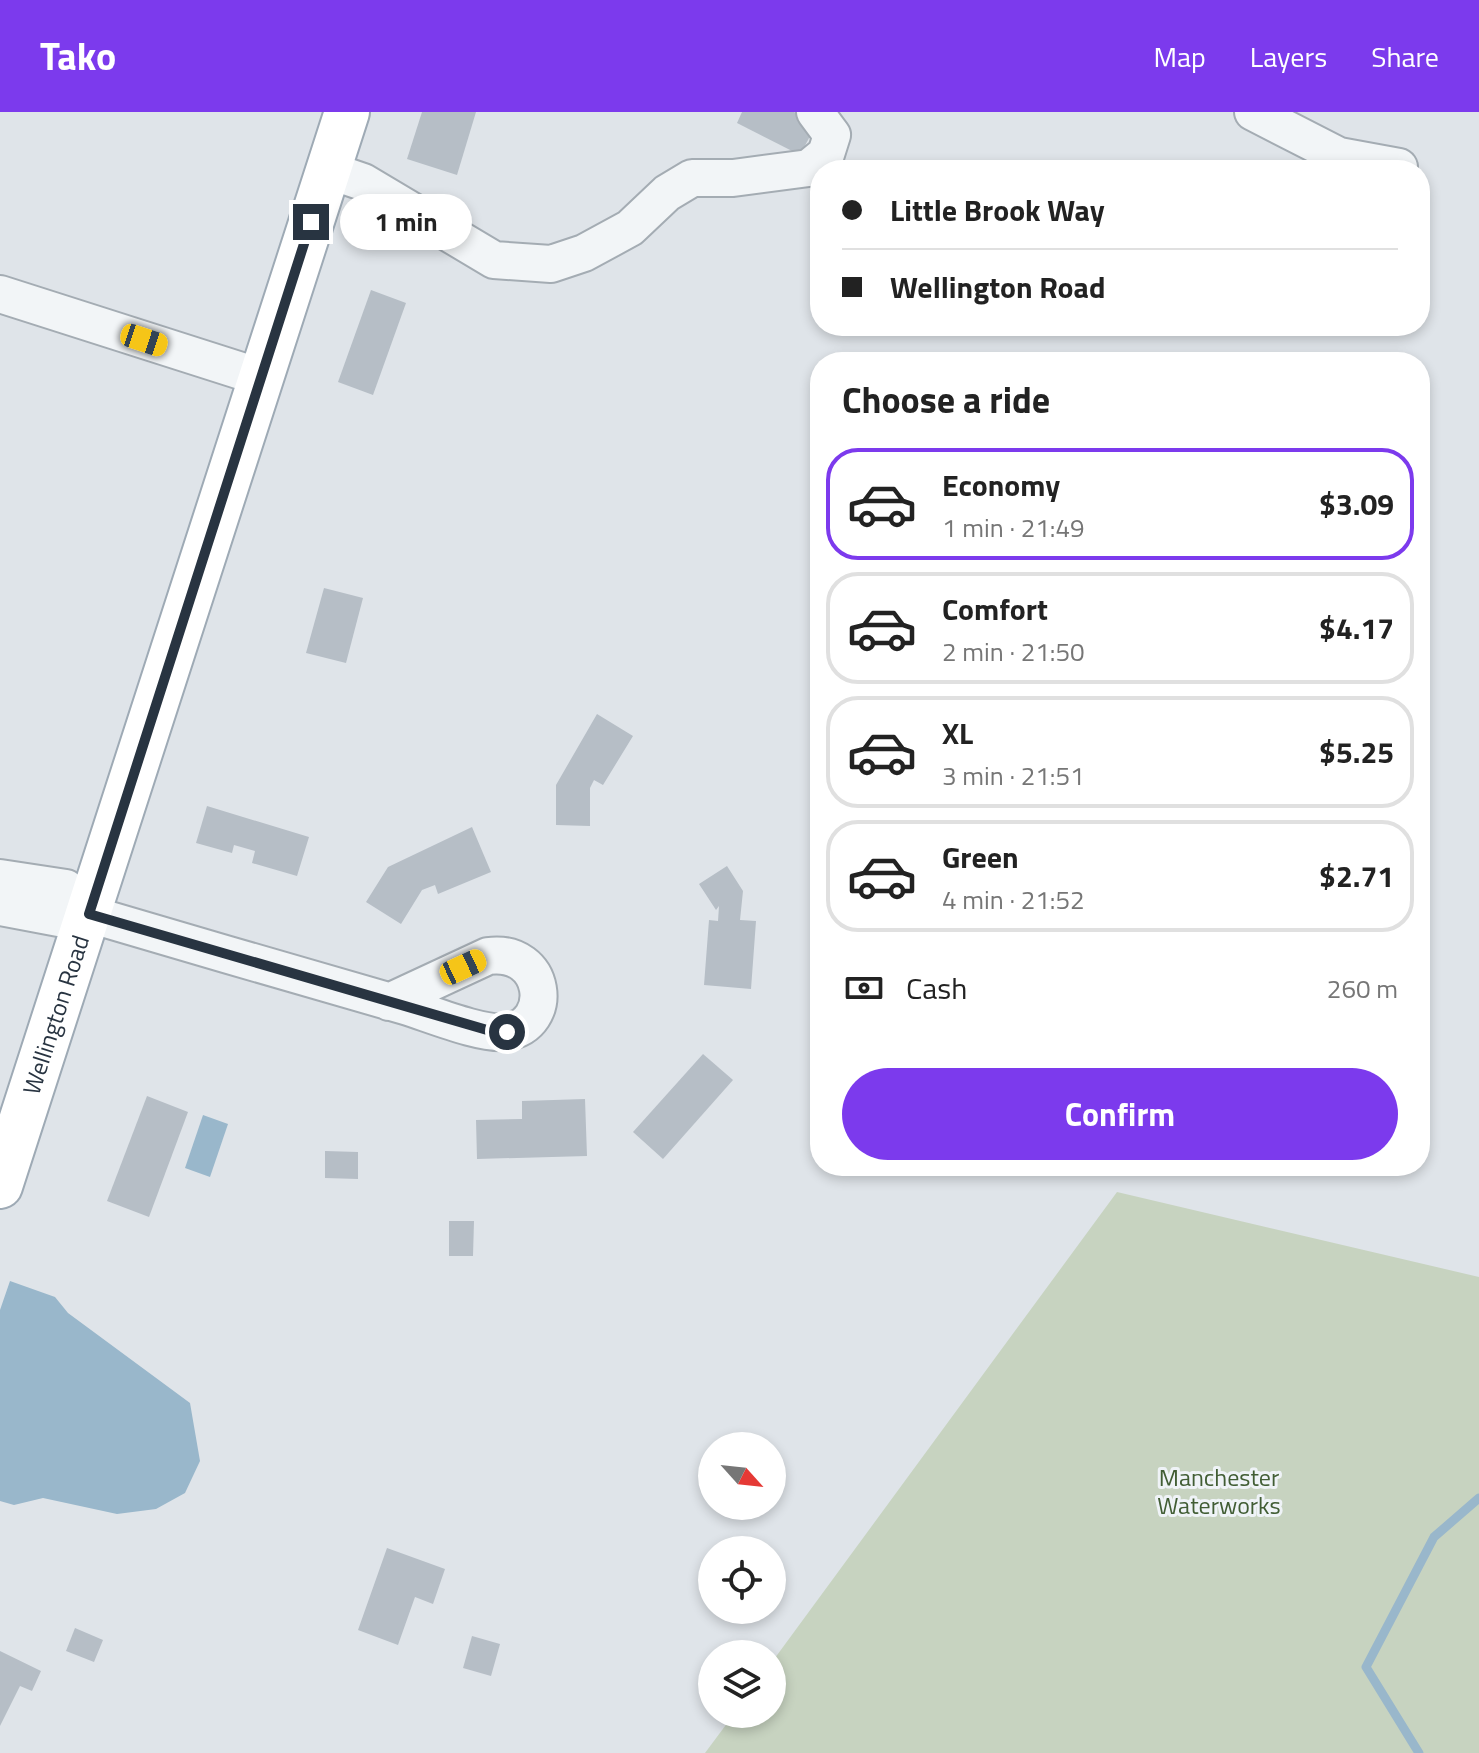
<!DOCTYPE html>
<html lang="en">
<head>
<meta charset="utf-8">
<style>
  :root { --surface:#fff; --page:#f2f2f2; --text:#222; --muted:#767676; --line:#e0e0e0; --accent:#7c3aed }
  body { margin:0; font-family:"Titillium Web",sans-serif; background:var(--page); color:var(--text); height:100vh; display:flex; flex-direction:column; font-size:30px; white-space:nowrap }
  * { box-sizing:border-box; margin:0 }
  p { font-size:26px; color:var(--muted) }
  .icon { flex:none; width:44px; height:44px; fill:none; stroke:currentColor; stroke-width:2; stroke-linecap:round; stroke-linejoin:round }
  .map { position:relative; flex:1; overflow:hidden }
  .side { position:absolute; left:810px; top:240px; width:620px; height:824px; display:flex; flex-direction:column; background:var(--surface); border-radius:32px; box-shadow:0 4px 12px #0003 }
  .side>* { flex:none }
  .banner { position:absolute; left:810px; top:48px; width:620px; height:176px; border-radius:32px; box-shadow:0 4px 12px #0003; display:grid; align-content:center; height:176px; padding:0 32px; background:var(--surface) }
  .needle { width:52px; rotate:117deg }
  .tools { position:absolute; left:698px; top:1320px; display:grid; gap:16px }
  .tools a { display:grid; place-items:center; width:88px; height:88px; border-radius:50%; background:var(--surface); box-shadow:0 4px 12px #0003; font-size:40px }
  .end { position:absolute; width:36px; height:36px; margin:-18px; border:10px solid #283441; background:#fff; box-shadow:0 0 0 4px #fff }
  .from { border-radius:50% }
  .bubble { position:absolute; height:56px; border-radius:28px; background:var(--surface); box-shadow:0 4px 12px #0003; font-size:26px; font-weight:700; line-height:56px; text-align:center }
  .car { position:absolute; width:24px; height:48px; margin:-24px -12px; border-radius:10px; box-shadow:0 0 6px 2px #0007; background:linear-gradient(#f5c518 24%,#345 0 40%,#f5c518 0 76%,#345 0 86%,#f5c518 0) }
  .banner b { display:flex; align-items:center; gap:28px; height:76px; font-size:30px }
  .banner b+b { border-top:2px solid var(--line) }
  .banner i { width:20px; height:20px; background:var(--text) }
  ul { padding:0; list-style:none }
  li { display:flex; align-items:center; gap:24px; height:112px; margin:0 16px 12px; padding:0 16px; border:4px solid var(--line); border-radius:32px }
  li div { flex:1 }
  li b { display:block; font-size:30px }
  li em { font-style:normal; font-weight:700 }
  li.active { border-color:var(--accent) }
  li>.icon { width:72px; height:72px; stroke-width:1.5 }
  h2 { padding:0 32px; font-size:36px; line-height:96px }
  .pay { display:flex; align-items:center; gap:20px; height:88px; padding:0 32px; font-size:30px }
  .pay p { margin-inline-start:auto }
  .button { display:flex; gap:16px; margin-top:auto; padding:16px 32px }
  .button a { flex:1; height:92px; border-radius:48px; background:var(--accent); color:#fff; font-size:32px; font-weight:700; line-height:92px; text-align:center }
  header { display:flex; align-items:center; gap:48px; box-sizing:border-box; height:112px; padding:0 40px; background:var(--accent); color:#fff }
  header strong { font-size:38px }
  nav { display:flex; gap:44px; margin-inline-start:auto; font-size:28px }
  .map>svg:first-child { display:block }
</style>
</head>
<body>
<header>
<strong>Tako</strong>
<nav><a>Map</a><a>Layers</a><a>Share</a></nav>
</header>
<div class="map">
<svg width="1479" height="1641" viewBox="0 0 1479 1641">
  <rect width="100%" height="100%" fill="#dfe4e9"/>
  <polygon fill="#c7d3c0" points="1117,1080 1479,1165 1479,1641 705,1641 734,1602 772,1602 772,1550"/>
  <g fill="#99b7cb">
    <polygon points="203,1003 228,1012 210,1065 185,1056"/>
    <polygon points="10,1169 55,1185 68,1201 190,1291 200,1349 185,1381 156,1397 117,1402 43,1386 14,1393 0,1389 0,1198"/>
  </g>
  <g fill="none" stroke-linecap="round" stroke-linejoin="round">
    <polyline stroke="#99b7cb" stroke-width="9" points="1419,1641 1366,1555 1434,1425 1479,1386"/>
  </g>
  <g fill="#b6bec6">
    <polygon points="422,0 476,0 457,63 407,47"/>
    <polygon points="742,0 794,0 817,11 800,43 737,11"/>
    <polygon points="371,178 406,191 373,283 338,270"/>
    <polygon points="324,476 363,486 346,551 306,541"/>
    <polygon points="597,602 633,624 603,673 594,668 590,676 590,714 556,713 556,673"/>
    <polygon points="207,694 309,725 297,764 252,751 255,739 234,733 232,741 196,731"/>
    <polygon points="472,715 491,760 438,782 435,773 422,778 401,812 366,790 388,755"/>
    <polygon points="727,754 743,779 740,808 756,809 751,877 704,873 709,808 718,809 719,794 716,798 699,772"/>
    <polygon points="703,942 733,968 663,1047 633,1020"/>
    <polygon points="147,984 188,1000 149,1105 107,1089"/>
    <polygon points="585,987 587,1044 477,1047 476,1008 522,1007 522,989"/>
    <polygon points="325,1039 358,1040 358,1067 325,1066"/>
    <polygon points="449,1109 474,1109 473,1144 449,1144"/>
    <polygon points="387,1436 445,1457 433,1492 415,1485 398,1533 358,1518"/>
    <polygon points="75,1516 103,1528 94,1550 66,1539"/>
    <polygon points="472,1524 500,1532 491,1564 463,1556"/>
    <polygon points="0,1539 41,1559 32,1579 20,1574 0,1614"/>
  </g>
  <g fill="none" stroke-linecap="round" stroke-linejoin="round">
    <g stroke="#a4acb3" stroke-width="40">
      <g id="minor">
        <polyline points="1253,0 1339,44 1399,55"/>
        <polyline points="328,58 363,70 494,148 551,152 584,141 630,116 667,81 692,66 733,66 809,56 826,42 832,23 815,0"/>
        <polyline points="0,182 260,265"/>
        <polyline points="0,766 66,776 89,802"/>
        <path d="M 0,795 L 59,806 L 89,802 C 194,833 300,864 405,894 C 431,902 481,923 506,920 C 556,913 547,836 488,844 L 389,890"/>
      </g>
    </g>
    <g stroke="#9eaab5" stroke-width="48">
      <g id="major">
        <path id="s1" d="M 0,1074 L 347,0"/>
      </g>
    </g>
    <use href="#minor" stroke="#f2f5f7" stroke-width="36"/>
    <use href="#major" stroke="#fff" stroke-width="44"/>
  </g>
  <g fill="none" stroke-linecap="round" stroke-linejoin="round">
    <polyline stroke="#283441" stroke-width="10" points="311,110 89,802 494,920 507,920"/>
  </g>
  <g text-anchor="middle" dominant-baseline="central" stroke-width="6" stroke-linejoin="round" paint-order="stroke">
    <g font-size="24" fill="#283441" stroke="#eff3f7">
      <text stroke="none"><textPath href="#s1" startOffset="180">Wellington Road</textPath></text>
    </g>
    <g font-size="24" fill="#415d34" stroke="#eff3f7">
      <text x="1219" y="1365">Manchester<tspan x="1219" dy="28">Waterworks</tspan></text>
    </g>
  </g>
</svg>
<div class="tools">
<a><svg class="needle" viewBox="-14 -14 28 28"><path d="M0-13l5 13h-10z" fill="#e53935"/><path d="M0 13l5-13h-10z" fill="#767676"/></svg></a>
<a><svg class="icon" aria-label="locate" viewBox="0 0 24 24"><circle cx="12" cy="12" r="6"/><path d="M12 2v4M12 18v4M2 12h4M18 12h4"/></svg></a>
<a><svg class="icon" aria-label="layers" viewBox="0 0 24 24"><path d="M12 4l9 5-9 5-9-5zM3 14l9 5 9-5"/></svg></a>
</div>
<i class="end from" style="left:507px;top:920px"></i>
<i class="end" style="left:311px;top:110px"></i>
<div class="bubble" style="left:340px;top:82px;width:132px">1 min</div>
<i class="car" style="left:144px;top:228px;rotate:108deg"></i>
<i class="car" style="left:463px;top:855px;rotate:65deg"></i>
<div class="banner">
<b><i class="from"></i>Little Brook Way</b>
<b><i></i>Wellington Road</b>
</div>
<section class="side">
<h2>Choose a ride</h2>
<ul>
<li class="active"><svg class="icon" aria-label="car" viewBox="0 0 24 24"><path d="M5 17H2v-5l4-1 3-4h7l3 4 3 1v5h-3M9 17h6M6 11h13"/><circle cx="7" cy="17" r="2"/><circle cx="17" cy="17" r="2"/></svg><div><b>Economy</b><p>1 min · 21:49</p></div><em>$3.09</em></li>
<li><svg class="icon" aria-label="car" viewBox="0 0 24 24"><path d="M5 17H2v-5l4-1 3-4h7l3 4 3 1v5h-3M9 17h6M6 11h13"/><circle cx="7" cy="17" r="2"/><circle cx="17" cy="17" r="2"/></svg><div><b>Comfort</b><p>2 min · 21:50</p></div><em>$4.17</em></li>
<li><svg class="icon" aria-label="car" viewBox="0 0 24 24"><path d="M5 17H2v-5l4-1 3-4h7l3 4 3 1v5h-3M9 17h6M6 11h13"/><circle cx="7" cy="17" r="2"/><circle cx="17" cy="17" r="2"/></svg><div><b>XL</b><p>3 min · 21:51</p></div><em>$5.25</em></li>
<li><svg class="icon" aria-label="car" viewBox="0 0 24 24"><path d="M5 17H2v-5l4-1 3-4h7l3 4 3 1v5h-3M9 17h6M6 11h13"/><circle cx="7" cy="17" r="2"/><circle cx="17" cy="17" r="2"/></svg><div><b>Green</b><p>4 min · 21:52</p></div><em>$2.71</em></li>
</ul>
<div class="pay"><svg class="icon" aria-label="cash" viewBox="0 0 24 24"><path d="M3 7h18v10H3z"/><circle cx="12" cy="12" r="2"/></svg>Cash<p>260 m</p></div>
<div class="button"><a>Confirm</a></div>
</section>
</div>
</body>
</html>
